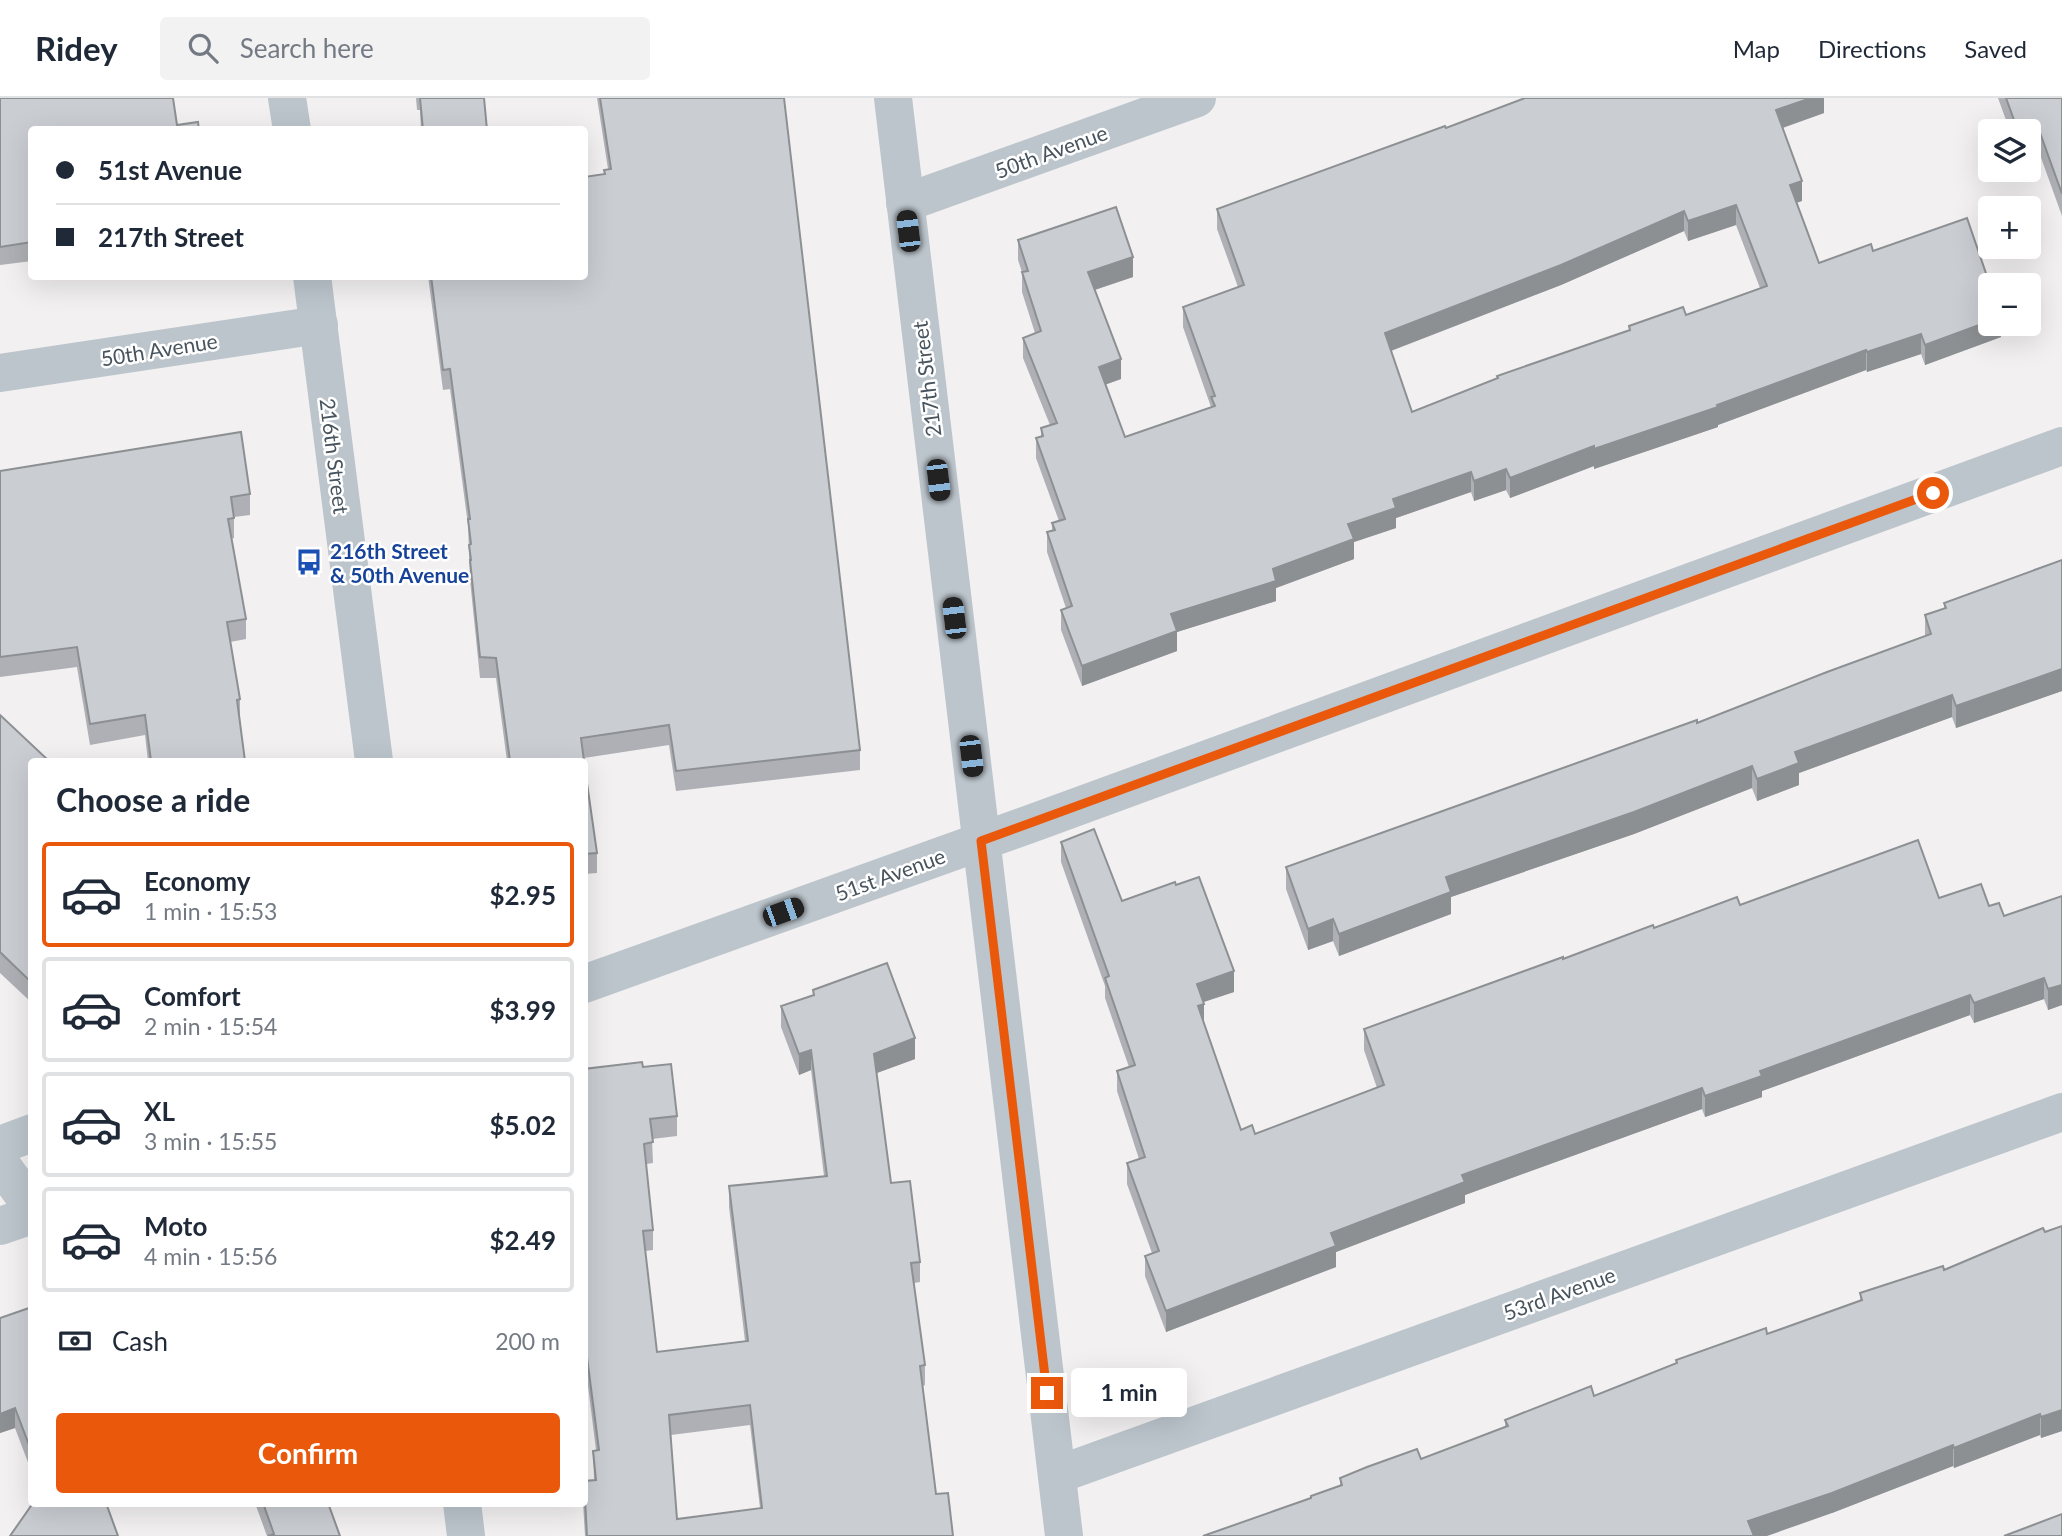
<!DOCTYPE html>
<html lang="en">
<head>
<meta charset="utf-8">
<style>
  :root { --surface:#fff; --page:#f2f2f3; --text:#1f2937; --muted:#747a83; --line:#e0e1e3; --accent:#ea580c }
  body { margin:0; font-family:Lato,sans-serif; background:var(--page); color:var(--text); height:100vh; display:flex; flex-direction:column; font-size:26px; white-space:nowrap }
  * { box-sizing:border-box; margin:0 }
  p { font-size:23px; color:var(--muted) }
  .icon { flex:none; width:38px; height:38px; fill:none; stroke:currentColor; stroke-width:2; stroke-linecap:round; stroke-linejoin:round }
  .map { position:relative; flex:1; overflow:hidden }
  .details { position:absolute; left:28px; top:660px; width:560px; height:749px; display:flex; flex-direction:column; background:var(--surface); border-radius:7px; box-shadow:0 7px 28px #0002 }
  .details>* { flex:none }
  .guide { position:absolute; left:28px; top:28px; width:560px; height:154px; border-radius:7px; box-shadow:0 7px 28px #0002; display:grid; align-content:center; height:154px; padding:0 28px; background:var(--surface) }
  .controls { position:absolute; left:1978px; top:21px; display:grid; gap:14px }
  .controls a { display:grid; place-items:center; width:63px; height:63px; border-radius:7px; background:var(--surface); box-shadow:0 7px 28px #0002; font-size:35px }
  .end { position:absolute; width:32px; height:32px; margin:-16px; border:9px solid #ea580c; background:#fff; box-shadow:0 0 0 4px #fff }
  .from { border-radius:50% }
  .bubble { position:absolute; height:49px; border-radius:7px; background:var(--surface); box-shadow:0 7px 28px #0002; font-size:23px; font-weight:700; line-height:49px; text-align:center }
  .car { position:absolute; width:21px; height:42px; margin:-21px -10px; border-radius:9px; box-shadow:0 0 5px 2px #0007; background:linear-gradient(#222 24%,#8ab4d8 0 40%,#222 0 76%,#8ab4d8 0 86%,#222 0) }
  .guide b { display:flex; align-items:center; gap:24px; height:66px; font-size:26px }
  .guide b+b { border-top:2px solid var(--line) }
  .guide i { width:18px; height:18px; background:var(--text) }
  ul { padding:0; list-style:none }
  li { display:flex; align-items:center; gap:21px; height:105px; margin:0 14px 10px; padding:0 14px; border:4px solid var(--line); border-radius:7px }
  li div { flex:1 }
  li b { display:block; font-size:26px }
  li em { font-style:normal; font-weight:700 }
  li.selected { border-color:var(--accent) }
  li>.icon { width:63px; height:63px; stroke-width:1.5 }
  h2 { padding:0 28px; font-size:32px; line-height:84px }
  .pay { display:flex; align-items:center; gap:18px; height:77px; padding:0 28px; font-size:26px }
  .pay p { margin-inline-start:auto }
  .action { display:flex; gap:14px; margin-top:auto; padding:14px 28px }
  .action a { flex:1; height:80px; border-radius:7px; background:var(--accent); color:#fff; font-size:28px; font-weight:700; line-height:80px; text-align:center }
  header { display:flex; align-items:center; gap:42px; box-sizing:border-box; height:98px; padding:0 35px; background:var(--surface); border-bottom:2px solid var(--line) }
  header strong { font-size:33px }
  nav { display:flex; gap:38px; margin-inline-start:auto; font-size:24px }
  .search { width:490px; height:63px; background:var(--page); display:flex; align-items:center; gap:18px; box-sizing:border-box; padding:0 24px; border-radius:7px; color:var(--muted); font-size:26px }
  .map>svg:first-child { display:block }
</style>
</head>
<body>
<header>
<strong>Ridey</strong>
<div class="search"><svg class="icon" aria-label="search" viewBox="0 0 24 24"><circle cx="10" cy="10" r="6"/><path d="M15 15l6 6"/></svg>Search here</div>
<nav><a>Map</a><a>Directions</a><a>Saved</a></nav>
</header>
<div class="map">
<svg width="2062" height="1438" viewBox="0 0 2062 1438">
  <rect width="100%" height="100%" fill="#f2f0f0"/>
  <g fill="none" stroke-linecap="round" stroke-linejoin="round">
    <g stroke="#bcc5cc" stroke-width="38">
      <polyline points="287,0 292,32"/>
      <polyline points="893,0 1064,1438"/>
      <polyline points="905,105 1197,0"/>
      <polyline points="312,178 374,663"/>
      <polyline points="0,275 319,227"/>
      <polyline points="584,886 1030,726 2062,348"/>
      <polyline points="0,1047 32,1035"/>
      <polyline points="0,1065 32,1109"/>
      <polyline points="0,1128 32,1117"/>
      <polyline points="1057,1377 2062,1014"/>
      <polyline points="462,1405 466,1438"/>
    </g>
  </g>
  <g fill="#aeb0b5" fill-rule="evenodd">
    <polygon points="0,0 177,27 199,32 32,32 32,163 0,167"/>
    <polygon points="416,0 484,0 487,32 421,32 420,12 417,12"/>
    <polygon points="597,0 784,0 860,652 860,672 676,693 669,647 584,660 584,663 507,663 496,580 480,580 470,482 468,427 450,291 443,292 428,178 584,178 604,76 608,71"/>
    <path d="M 1824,0 L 1824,15 L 1783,30 L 1802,103 L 1797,104 L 1819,165 L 1873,153 L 2001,226 L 2001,239 L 1925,267 L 1921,256 L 1867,274 L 1866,272 L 1718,327 L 1718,329 L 1594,371 L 1594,368 L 1510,400 L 1506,392 L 1474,403 L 1471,394 L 1396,420 L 1396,430 L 1354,444 L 1354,461 L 1276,490 L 1276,503 L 1177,534 L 1177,553 L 1082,588 L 1061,532 L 1061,512 L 1066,510 L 1047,454 L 1047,434 L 1052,433 L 1052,425 L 1059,423 L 1036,360 L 1036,340 L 1041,339 L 1041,330 L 1050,327 L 1023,260 L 1023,240 L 1035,235 L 1022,194 L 1022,174 L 1018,162 L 1018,142 L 1133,179 L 1095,192 L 1121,281 L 1106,286 L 1125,339 L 1211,309 L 1183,229 L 1183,209 L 1238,189 L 1217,131 L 1217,111 L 1446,30 ZM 1736,127 L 1760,190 L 1686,217 L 1629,228 L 1629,233 L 1412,314 L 1391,253 L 1561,187 L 1684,133 L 1688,143 Z"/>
    <polygon points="1998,0 2062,0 2062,118 2039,54 2028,33 2010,33"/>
    <polygon points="0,373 250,396 250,417 234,419 234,440 231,441 246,521 246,541 230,544 240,601 240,620 245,663 148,663 145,637 90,647 77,569 0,579"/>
    <polygon points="2062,462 2062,593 1956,630 1952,619 1799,675 1799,687 1757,703 1752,690 1634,736 1451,799 1451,816 1339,858 1333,843 1308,852 1286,791 1286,769 1697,625 1925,538 1925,517 1944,510 1944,505"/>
    <polygon points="0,617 32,663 32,905 0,875"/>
    <polygon points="584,664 597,755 597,775 584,776"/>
    <polygon points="1061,744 1122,803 1234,894 1204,904 1204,926 1241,1032 1255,1036 1377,990 1364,952 1364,931 1654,830 1740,807 1939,800 1989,808 2004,818 2062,798 2062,907 2048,912 2044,901 1974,925 1970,917 1762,993 1762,999 1705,1019 1702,1011 1465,1097 1465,1105 1336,1154 1336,1169 1166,1234 1145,1178 1145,1158 1152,1155 1127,1086 1127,1065 1139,1061 1117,993 1117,973 1129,969 1105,900 1105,888 1061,764"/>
    <path d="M 813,892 L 915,961 L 877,975 L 891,1085 L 920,1164 L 920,1184 L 914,1185 L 925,1267 L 925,1287 L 923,1288 L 936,1396 L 953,1438 L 585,1438 L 583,1405 L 584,1405 L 594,1382 L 593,1353 L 596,1352 L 584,1256 L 584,971 L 643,969 L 677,1018 L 677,1038 L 652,1041 L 653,1065 L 646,1066 L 653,1132 L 653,1152 L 645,1153 L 657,1254 L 745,1243 L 729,1109 L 729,1088 L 824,1078 L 811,972 L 799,977 L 781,929 L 781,908 L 813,897 ZM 750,1327 L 760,1410 L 677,1421 L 671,1337 Z"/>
    <polygon points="2062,1128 2062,1333 2041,1340 2040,1337 1954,1370 1953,1368 1832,1415 1311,1400 1340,1388 1340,1380 1421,1361 1505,1328 1505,1322 1594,1298 1676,1266 1676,1262 1767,1236 1860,1203 1860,1195 1944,1172"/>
    <polygon points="32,1209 32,1375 15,1330 0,1335"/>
    <polygon points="255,1405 334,1405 328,1407 340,1438 267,1438"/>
  </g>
  <g fill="#8d9093">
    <polygon points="1811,0 1824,0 1824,15 1776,32 1776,12"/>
    <polygon points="2039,32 2039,54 2028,58 2028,36"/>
    <polygon points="1802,83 1802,103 1790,107 1790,87"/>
    <polygon points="1736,107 1736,127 1688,143 1688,123"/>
    <polygon points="1684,113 1684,133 1561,187 1385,255 1385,235"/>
    <polygon points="1133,159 1133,179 1088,194 1088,174"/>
    <polygon points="1990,223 1990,226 2001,226 2001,239 1925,267 1925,247"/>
    <polygon points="1921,236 1921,256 1867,274 1867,254"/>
    <polygon points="1866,252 1866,272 1718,327 1718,329 1594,371 1594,351 1717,307"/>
    <polygon points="1121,261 1121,281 1099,289 1099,269"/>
    <polygon points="1594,348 1594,368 1510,400 1510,380"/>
    <polygon points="1506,371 1506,392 1474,403 1474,383"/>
    <polygon points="1471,374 1471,394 1396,420 1396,430 1354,444 1354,461 1276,490 1276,503 1177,534 1177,553 1082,588 1082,568 1171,516 1273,471 1393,401"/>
    <polygon points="2062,571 2062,593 1956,630 1956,608"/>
    <polygon points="1952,597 1952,619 1799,675 1799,687 1757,703 1757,681 1795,654"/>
    <polygon points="1752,668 1752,690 1634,736 1451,799 1451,816 1339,858 1339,836 1446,779"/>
    <polygon points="1333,821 1333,843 1308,852 1308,831"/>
    <polygon points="1234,873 1234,894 1197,906 1197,886"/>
    <polygon points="2044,880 2044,901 1974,925 1974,905"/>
    <polygon points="2062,887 2062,907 2048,912 2048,891"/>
    <polygon points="1970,897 1970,917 1762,993 1762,999 1705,1019 1705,998 1760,973"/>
    <polygon points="1204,906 1204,926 1198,908"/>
    <polygon points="915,940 915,961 874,976 874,956"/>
    <polygon points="811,952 811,972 799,977 799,956"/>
    <polygon points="1702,990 1702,1011 1465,1097 1465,1105 1336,1154 1336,1169 1166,1234 1166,1213 1331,1135 1462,1077"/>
    <polygon points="15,1310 15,1330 0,1335 0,1316"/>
    <polygon points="2062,1312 2062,1333 2041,1340 2041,1319"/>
    <polygon points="2040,1316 2040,1337 1954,1370 1954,1350"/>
    <polygon points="1953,1347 1953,1368 1832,1415 1767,1438 1748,1438 1748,1423"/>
  </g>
  <g fill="#cacdd2" stroke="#8d9093" stroke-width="2" fill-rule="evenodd">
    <polygon points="0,0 173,0 177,27 198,24 199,32 32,32 32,144 0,149"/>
    <polygon points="420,0 484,0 487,32 423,32"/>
    <polygon points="600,0 784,0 860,652 676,673 669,627 581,640 584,663 510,663 496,560 480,559 470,462 471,462 469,447 471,446 468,421 470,421 450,271 443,272 431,178 584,178 584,79 605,76 604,72 611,71"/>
    <path d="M 1525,0 L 1811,0 L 1776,12 L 1802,83 L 1790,87 L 1819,165 L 1871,146 L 1873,153 L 1967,120 L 1990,187 L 1990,223 L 1925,247 L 1921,236 L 1867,254 L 1866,252 L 1717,307 L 1718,309 L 1594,351 L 1594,348 L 1510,380 L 1506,371 L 1474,383 L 1471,374 L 1393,401 L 1396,410 L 1348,426 L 1354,441 L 1273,471 L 1276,483 L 1171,516 L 1177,533 L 1082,568 L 1061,512 L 1072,508 L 1047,434 L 1055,432 L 1052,425 L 1065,421 L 1036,340 L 1043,338 L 1041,330 L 1057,325 L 1023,240 L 1041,233 L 1022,174 L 1028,173 L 1018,142 L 1116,109 L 1133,159 L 1088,174 L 1121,261 L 1099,269 L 1125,339 L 1215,308 L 1211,299 L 1215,298 L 1183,209 L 1244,187 L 1217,111 L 1445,28 L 1446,30 ZM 1736,107 L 1767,188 L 1686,217 L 1683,209 L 1629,228 L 1630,232 L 1497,278 L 1498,280 L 1412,314 L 1385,235 L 1561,167 L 1684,113 L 1688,123 Z"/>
    <polygon points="2006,0 2062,0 2062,96 2039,32 2028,36 2028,33 2018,33"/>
    <polygon points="241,334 250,396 231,399 234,420 228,421 246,521 227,524 240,601 237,602 245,663 151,663 145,617 90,626 77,549 0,559 0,373"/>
    <polygon points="2062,462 2062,571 1956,608 1952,597 1795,654 1799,665 1757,681 1752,668 1634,714 1446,779 1451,794 1339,836 1333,821 1308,831 1286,769 1697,622 1697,625 1827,574 1931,536 1925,517 1946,510 1944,505"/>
    <polygon points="0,617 49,663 32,663 32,885 0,854"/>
    <polygon points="584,664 597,755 584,756"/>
    <polygon points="1094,731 1122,803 1175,784 1176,787 1199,779 1234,873 1197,886 1204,906 1198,908 1241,1032 1252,1027 1255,1036 1384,987 1364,931 1563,859 1563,861 1653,827 1654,830 1737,799 1740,807 1918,742 1939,800 1981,786 1989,808 1999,805 2004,818 2062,798 2062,887 2048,891 2044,880 1974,905 1970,897 1760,973 1762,978 1705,998 1702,990 1462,1077 1465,1084 1331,1135 1336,1148 1166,1213 1145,1158 1159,1153 1127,1065 1145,1059 1117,973 1135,967 1105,880 1109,878 1061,744"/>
    <path d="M 887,865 L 915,940 L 874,956 L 891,1085 L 910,1083 L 920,1164 L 911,1165 L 925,1267 L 920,1268 L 936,1396 L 948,1395 L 953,1438 L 587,1438 L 584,1383 L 596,1382 L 593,1353 L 599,1352 L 584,1236 L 584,971 L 642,964 L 643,969 L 671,966 L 677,1018 L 650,1021 L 653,1044 L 644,1046 L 653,1132 L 643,1133 L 657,1254 L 748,1243 L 729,1088 L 827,1078 L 811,952 L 799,956 L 781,908 L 814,897 L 813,892 ZM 750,1307 L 762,1410 L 677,1421 L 669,1317 Z"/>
    <polygon points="2062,1128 2062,1312 2041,1319 2040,1316 1954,1350 1953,1347 1832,1395 1748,1423 1754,1438 1203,1438 1311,1400 1311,1398 1342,1387 1340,1380 1367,1369 1417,1351 1421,1361 1508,1328 1505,1322 1591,1288 1594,1298 1677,1265 1676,1262 1766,1230 1767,1236 1862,1202 1860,1195 1943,1168 1944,1172 2043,1130 2045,1134"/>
    <polygon points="32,1209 32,1355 15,1310 0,1316 0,1220"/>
    <polygon points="33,1405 106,1405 118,1438 10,1438"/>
    <polygon points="263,1405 328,1405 340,1438 268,1438 274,1436"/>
    <polygon points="2062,1416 2062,1438 2004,1438"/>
  </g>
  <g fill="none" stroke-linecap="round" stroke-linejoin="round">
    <polyline stroke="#ea580c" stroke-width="9" points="1047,1295 981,743 1933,395"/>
  </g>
  <defs>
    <g id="bus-bare" transform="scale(2.1)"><path d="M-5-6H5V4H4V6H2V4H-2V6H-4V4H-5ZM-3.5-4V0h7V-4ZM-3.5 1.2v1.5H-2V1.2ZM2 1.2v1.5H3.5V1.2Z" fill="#1a4fb4" stroke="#fff" stroke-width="2.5" paint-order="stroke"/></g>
  </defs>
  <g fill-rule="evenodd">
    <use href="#bus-bare" x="309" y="464"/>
  </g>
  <g text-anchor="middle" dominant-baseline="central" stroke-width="5" stroke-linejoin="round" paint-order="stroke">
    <g font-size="21" fill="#48545d" stroke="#fff">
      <text transform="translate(1051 53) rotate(-20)">50th Avenue</text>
      <text transform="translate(159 251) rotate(-9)">50th Avenue</text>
      <text transform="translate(926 281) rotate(-97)">217th Street</text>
      <text transform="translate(335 358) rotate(83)">216th Street</text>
      <text transform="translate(890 776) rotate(-20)">51st Avenue</text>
      <text transform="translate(1559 1195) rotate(-20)">53rd Avenue</text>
    </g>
    <g font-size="21" font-weight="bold" fill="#164399" stroke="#fff" text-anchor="start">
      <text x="330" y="452">216th Street<tspan x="330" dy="24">&amp; 50th Avenue</tspan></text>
    </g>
  </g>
</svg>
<div class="controls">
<a><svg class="icon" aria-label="layers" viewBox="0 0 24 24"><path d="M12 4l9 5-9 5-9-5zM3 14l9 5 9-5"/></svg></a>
<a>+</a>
<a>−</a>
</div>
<i class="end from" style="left:1933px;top:395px"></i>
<i class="end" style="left:1047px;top:1295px"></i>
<div class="bubble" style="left:1071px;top:1270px;width:116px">1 min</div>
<i class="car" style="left:908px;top:133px;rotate:353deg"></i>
<i class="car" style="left:938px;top:382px;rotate:173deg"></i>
<i class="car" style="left:954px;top:520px;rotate:353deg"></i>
<i class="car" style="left:971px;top:658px;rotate:173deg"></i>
<i class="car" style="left:783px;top:814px;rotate:70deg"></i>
<div class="guide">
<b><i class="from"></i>51st Avenue</b>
<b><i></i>217th Street</b>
</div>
<section class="details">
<h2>Choose a ride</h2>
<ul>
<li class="selected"><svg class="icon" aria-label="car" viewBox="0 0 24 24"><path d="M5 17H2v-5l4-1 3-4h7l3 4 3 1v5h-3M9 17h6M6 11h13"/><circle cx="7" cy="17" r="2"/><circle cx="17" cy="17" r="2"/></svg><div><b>Economy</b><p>1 min · 15:53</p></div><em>$2.95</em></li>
<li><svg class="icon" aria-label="car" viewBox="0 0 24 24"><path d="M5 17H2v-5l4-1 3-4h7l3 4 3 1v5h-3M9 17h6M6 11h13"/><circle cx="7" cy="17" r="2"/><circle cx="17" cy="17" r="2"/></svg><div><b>Comfort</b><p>2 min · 15:54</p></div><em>$3.99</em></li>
<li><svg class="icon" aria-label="car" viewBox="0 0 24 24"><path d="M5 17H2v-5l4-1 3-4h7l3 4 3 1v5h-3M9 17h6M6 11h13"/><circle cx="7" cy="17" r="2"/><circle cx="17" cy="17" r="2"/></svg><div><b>XL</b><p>3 min · 15:55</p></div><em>$5.02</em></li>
<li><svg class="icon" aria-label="car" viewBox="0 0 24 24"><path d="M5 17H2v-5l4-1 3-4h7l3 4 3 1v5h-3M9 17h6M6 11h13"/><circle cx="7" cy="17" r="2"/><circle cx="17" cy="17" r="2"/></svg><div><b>Moto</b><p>4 min · 15:56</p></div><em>$2.49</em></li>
</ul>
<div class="pay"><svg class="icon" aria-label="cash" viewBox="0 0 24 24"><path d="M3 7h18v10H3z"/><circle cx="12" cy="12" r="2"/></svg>Cash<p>200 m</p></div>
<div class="action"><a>Confirm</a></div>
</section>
</div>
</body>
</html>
